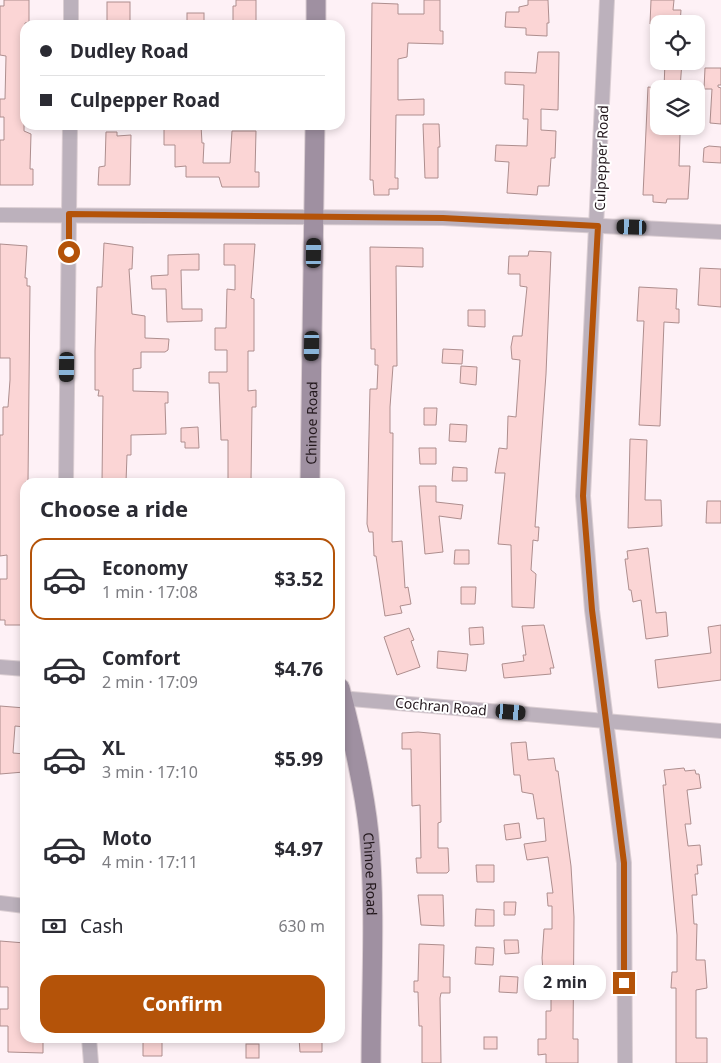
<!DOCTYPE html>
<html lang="en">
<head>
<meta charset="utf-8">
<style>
  :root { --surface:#fff; --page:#f7f7f7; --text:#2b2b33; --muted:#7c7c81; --line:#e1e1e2; --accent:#b45309 }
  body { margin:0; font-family:"Noto Sans",sans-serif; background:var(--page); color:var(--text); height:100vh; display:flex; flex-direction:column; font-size:19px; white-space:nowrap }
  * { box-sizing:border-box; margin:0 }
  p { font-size:16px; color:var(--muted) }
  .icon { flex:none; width:28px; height:28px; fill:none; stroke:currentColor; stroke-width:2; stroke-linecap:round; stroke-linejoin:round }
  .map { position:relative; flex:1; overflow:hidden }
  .sheet { position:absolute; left:20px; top:478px; width:325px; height:565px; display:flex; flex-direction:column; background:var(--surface); border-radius:15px; box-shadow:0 2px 8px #0003 }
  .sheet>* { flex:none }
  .banner { position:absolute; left:20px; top:20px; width:325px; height:110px; border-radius:15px; box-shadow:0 2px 8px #0003; display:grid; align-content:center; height:110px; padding:0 20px; background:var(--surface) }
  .fabs { position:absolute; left:650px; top:15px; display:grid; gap:10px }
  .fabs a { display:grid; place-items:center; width:55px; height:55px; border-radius:10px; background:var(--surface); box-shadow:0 2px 8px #0003; font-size:25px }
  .end { position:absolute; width:22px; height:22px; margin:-11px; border:6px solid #b45309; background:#fff; box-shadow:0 0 0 2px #fff }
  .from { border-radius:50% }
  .bubble { position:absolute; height:35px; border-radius:15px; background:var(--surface); box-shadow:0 2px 8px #0003; font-size:16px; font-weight:700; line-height:35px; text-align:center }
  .car { position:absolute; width:15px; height:30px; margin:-15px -8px; border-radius:6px; box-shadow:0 0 4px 1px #0007; background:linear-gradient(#222 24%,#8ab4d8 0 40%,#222 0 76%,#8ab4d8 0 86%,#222 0) }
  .banner b { display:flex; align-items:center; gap:18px; height:48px; font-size:19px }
  .banner b+b { border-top:1px solid var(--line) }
  .banner i { width:12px; height:12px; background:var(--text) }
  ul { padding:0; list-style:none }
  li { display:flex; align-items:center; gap:15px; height:82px; margin:0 10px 8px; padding:0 10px; border:2px solid transparent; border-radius:15px }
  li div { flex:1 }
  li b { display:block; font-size:19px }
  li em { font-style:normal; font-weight:700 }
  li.on { border-color:var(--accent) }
  li>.icon { width:45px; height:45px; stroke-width:1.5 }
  h2 { padding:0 20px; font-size:22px; line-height:60px }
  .pay { display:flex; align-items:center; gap:12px; height:55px; padding:0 20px; font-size:19px }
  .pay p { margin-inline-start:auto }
  .cta { display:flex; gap:10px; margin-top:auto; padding:10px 20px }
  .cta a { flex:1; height:58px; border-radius:15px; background:var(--accent); color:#fff; font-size:20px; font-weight:700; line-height:58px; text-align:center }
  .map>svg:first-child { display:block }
</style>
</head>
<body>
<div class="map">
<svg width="721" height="1063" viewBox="0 0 721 1063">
  <rect width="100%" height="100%" fill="#fef1f6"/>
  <g fill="#fbd5d5" stroke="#ae8e8e">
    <polygon points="4,0 29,0 29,22 25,23 24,131 31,134 30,169 33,169 33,185 0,185 0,140 4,140 4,117 0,117 0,99 5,99 6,56 0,55 0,6 4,6"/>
    <polygon points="236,0 256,0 256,23 233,23 233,6 236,6"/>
    <polygon points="424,0 440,0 440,31 443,31 443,44 408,43 407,57 398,59 398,100 424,99 424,115 396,115 395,178 398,178 398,189 389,189 389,195 374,195 373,180 370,180 372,3 398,4 398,14 424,14"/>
    <polygon points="528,0 548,0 549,23 547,23 547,36 526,35 526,28 505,27 506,12 519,12 519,7 528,5"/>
    <polygon points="651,0 674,0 673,10 681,10 680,24 650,24"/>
    <rect x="107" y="2" width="23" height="23"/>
    <rect x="187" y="13" width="17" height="12"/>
    <polygon points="538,52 559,52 558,110 541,109 541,130 556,131 555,158 551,158 549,186 538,186 537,195 507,193 509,162 495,161 496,145 527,146 528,119 523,119 524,85 505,84 505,72 536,73"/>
    <polygon points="665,61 682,61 680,89 664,89"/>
    <polygon points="705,68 721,68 721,85 718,85 718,87 721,88 721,124 710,123 712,89 704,89"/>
    <polygon points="648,87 659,88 659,126 669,126 669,133 680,134 679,166 690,166 688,199 667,199 666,203 653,202 653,195 643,195"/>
    <polygon points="423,124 439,124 440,147 438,147 438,178 425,178"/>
    <polygon points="185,125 201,125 202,143 204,143 203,163 230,163 232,131 256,131 255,172 259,172 259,187 222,187 219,177 186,177 186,166 175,167 175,145 164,145 164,126"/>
    <polygon points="106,132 117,132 117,136 131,135 130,185 98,185 99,167 105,166"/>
    <polygon points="709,146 721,147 721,163 703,162 704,148"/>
    <polygon points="104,243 133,247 132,269 129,269 132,314 145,316 145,338 169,339 168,350 165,352 141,352 141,368 133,369 133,391 168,392 168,403 165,403 166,434 131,435 131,455 127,455 126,482 102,482 103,396 98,396 99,390 95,390 95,351 97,287 102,287"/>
    <polygon points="0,244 27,246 25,278 27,278 27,286 30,286 28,482 25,482 25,617 23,617 23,625 5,625 5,620 0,620 0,579 7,579 7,555 0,556 0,435 3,435 3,407 8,407 10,380 10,358 0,358"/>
    <polygon points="224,244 255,244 251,298 254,299 254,351 248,351 248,391 256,390 256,407 252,407 251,481 228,481 228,440 221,440 219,383 209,383 209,372 227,372 227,350 215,350 215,328 226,328 227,289 235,290 235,265 224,265"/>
    <polygon points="370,247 423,248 423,267 396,266 397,366 393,366 390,407 390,433 393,433 392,542 402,541 405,588 408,587 411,604 400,606 402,613 385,616 376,556 374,556 373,532 369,532 367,524 370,389 377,389 378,365 375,365 375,349 371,349"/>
    <polygon points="529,251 551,252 546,374 535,527 539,527 538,541 533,540 531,570 536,574 534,608 512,607 511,545 498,544 505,473 495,473 499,448 507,449 508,416 516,417 520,360 512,359 511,347 513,336 522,336 527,287 520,286 520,274 508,274 509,256 528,256"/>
    <polygon points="199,254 199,270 181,270 182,309 202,309 202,321 167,322 166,289 152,289 151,276 168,275 168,255"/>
    <polygon points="700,268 721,269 721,307 698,305"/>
    <polygon points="639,287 677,289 676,309 679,309 679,323 664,322 660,426 639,425 644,321 637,321"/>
    <polygon points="468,310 485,310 485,327 468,326"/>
    <polygon points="443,349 463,350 462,364 442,363"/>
    <polygon points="461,366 477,367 476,385 460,383"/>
    <polygon points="424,408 437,408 436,425 424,425"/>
    <polygon points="450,424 467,425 466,442 449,441"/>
    <polygon points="198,427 199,448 185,448 185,442 181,442 181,428"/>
    <polygon points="630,439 647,440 645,500 661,500 662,526 628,528"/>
    <polygon points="419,448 436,448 436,464 420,464"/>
    <polygon points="453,467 467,468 467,481 452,481"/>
    <polygon points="419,486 436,486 436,502 463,505 461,519 439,516 443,552 425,554"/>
    <polygon points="707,501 721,501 721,523 706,523"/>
    <polygon points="648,548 656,613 666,612 668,636 646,639 641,600 633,602 631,590 629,590 625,559 628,559 627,551"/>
    <polygon points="455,550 469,550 469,564 454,564"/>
    <polygon points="461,587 476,587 475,604 461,604"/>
    <polygon points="544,625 554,668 550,668 551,674 504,678 502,664 524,661 523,655 526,655 522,626"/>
    <polygon points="721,625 721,680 658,688 655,660 711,653 708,627"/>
    <polygon points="483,627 484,644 470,645 469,628"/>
    <polygon points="409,628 414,640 411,641 420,667 397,675 384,637"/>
    <polygon points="438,651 468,654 466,671 437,668"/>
    <polygon points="0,706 25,708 25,727 15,726 13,753 25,754 24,772 0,774"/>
    <polygon points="418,732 440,734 441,822 438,823 438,848 448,848 449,871 447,873 417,873 416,858 421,858 420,805 412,806 411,749 402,749 402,733"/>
    <polygon points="526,742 528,760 554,758 556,771 558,771 571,866 574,917 573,1039 578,1039 578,1063 546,1063 546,1054 538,1055 538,1039 546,1039 546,1011 551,1011 551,988 546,988 546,984 544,984 542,958 544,929 552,929 552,906 548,906 547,893 553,893 548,857 527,860 524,844 546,841 544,818 537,819 533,794 522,792 520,775 514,775 511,743"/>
    <polygon points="684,768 685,771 695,770 696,774 699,774 701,788 687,790 691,824 685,824 688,846 700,845 702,865 697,865 698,874 695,874 697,895 692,895 694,924 697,924 696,960 705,960 707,988 696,990 696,1038 707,1038 707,1063 676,1063 676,988 671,988 672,972 677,972 677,935 663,785 666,785 664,770"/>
    <polygon points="519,823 521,838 506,840 504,825"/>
    <polygon points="476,865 494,865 494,882 477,882"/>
    <polygon points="418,895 443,895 444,926 421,925"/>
    <polygon points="504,902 516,902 515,915 504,915"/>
    <polygon points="476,909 494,910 494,926 475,926"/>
    <polygon points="504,940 518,940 519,953 505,954"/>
    <polygon points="0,941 25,943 25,1038 43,1038 43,1053 8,1052 8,1026 0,1026 0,1009 8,1009 8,987 0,987"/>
    <polygon points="419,944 444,945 443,977 450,977 450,993 441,993 440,998 441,1063 422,1063 422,1026 419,1026 418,992 414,992 414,981 418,981"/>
    <polygon points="476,947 494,948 493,965 475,964"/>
    <polygon points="500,976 518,977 517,993 499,992"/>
    <rect x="484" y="1037" width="13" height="12"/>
    <polygon points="146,1038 162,1038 162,1056 143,1056 143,1041 146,1041"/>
    <polygon points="299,1038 322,1038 322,1052 300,1052"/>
    <rect x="246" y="1044" width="13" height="14"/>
  </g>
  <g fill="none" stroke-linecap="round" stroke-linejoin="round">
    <g stroke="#dbced3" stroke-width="16">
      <g id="street">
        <polyline points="607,0 583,496 592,610 624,863 625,1063"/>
        <polyline points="71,25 71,0"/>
        <polyline points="0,215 443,218 721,232"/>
        <polyline points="66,482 70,125"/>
        <polyline points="0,667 25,669"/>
        <polyline points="340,698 721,731"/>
        <polyline points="0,903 25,906"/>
        <polyline points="89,1038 91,1063"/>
      </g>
    </g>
    <g stroke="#dbced3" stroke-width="21">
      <g id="secondary">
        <polyline points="316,25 316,0"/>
        <path id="s1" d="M 310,482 L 315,125"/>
        <path id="s2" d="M 340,688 C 352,735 364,785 369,834 C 376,910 371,987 371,1063"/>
      </g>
    </g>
    <use href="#street" stroke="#bcb1bc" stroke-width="14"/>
    <use href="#secondary" stroke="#9f90a1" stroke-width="19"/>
  </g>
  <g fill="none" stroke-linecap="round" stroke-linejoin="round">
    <polyline stroke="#b45309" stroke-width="6" points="69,252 69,214 443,218 598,226 583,496 592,610 624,863 624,983"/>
  </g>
  <g text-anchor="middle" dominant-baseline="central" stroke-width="4" stroke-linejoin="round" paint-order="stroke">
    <g font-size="14" fill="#22171c" stroke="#fff">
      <text transform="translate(601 158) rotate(-88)">Culpepper Road</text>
      <text stroke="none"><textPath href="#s1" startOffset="59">Chinoe Road</textPath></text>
      <text transform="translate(441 706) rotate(5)">Cochran Road</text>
      <text stroke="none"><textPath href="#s2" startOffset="189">Chinoe Road</textPath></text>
    </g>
  </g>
</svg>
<div class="fabs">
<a><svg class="icon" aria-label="locate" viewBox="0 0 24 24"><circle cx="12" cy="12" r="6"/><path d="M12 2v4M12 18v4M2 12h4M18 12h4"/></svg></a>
<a><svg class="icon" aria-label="layers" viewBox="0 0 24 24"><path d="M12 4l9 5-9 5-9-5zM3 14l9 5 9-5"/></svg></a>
</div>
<i class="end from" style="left:69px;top:252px"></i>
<i class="end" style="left:624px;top:983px"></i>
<div class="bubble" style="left:524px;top:965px;width:82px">2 min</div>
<i class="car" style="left:632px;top:227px;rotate:272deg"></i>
<i class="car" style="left:314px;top:253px;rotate:1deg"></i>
<i class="car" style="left:312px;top:346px;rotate:181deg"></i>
<i class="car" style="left:67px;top:367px;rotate:181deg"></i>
<i class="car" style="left:511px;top:712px;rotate:95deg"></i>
<div class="banner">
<b><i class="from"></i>Dudley Road</b>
<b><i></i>Culpepper Road</b>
</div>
<section class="sheet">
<h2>Choose a ride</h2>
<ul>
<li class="on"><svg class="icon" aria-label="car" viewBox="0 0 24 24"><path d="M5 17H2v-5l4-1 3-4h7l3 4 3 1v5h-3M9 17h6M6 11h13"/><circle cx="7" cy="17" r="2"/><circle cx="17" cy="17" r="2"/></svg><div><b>Economy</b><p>1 min · 17:08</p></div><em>$3.52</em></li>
<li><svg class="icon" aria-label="car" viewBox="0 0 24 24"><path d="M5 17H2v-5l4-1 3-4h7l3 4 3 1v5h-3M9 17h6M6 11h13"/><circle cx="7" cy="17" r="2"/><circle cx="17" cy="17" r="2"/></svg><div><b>Comfort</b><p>2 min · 17:09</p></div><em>$4.76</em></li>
<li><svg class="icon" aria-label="car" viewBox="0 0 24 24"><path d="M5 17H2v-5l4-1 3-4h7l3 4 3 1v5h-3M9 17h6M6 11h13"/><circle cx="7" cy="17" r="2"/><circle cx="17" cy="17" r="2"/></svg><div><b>XL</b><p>3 min · 17:10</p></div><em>$5.99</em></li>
<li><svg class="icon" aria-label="car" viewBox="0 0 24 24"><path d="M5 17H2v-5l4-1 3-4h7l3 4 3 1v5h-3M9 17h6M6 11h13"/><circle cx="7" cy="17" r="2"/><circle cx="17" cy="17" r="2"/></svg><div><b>Moto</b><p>4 min · 17:11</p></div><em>$4.97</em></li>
</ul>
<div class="pay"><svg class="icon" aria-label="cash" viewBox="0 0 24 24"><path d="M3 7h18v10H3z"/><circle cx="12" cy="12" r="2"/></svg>Cash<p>630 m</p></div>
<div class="cta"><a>Confirm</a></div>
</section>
</div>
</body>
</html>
